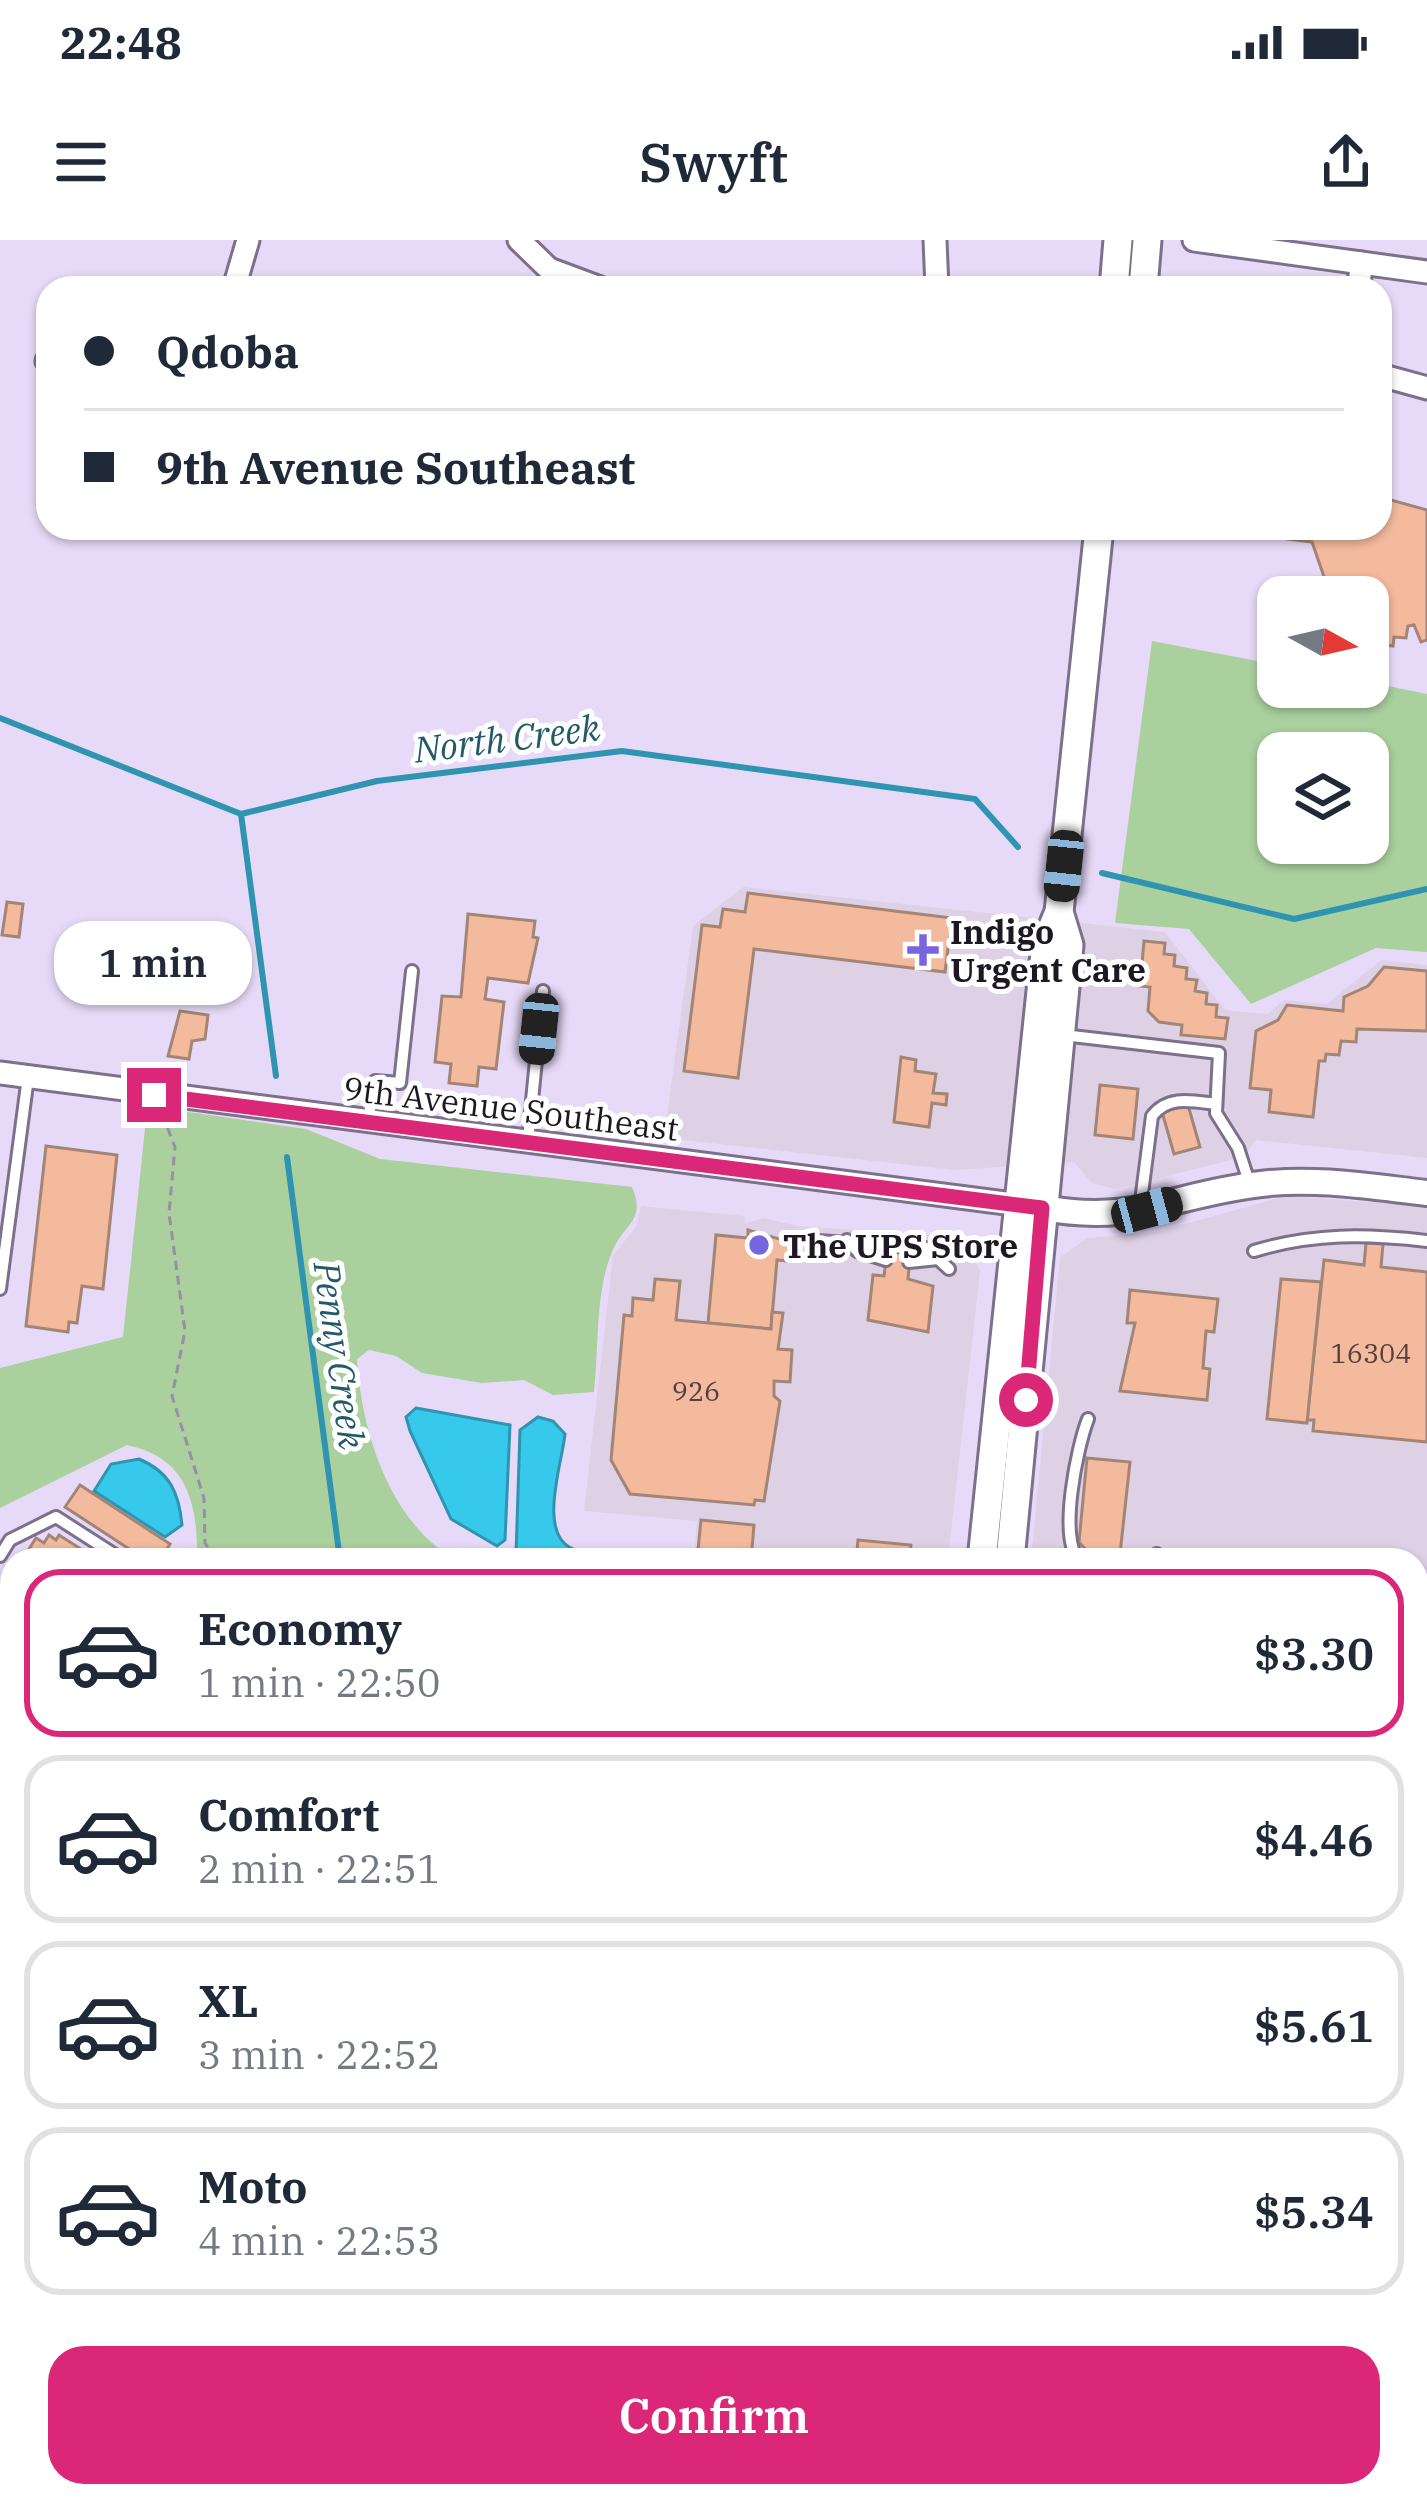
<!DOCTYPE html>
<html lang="en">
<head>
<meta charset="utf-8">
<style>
  :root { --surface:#fff; --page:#f6f6f7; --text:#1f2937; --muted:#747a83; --line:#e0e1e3; --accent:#db2777 }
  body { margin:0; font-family:"IBM Plex Serif",serif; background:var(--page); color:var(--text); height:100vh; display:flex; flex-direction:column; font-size:45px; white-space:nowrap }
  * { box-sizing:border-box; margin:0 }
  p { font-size:39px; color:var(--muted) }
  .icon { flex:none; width:66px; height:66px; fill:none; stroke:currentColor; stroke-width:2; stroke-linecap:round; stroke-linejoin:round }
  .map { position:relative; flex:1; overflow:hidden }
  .details { position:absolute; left:0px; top:1308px; width:1428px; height:960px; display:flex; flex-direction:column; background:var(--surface); border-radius:36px 36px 0 0; box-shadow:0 3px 9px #0004 }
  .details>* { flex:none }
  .guide { position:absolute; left:36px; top:36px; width:1356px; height:264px; border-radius:36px; box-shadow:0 3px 9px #0004; display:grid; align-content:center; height:264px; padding:0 48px; background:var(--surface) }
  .needle { width:78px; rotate:98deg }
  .fabs { position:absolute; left:1257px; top:336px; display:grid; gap:24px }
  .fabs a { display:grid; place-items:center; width:132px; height:132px; border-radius:24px; background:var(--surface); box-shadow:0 3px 9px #0004; font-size:60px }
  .end { position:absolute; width:54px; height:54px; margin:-27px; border:15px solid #db2777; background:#fff; box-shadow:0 0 0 6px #fff }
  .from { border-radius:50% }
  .bubble { position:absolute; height:84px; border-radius:36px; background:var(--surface); box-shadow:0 3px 9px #0004; font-size:39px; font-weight:600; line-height:84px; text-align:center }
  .car { position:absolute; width:36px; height:72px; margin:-36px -18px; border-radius:15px; box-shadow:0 0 9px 3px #0007; background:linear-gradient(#222 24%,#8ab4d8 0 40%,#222 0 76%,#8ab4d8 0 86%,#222 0) }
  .guide b { display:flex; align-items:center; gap:42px; height:114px; font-size:45px }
  .guide b+b { border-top:3px solid var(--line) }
  .guide i { width:30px; height:30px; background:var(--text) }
  ul { padding:21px 0 0; list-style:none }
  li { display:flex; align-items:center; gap:36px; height:168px; margin:0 24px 18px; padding:0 24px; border:6px solid var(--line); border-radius:36px }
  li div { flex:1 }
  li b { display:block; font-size:45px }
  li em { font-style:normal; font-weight:600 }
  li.active { border-color:var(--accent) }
  li>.icon { width:108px; height:108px; stroke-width:1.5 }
  .primary-button { display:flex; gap:24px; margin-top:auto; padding:24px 48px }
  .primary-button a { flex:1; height:138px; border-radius:36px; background:var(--accent); color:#fff; font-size:48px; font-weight:600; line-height:138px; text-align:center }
  .status { display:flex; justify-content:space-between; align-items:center; height:84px; padding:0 60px; background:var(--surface); direction:ltr }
  .status svg { height:33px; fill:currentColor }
  header { display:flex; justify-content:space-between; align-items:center; height:156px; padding:0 48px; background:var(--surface); font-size:54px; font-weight:600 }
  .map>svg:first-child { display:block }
</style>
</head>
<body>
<div class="status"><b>22:48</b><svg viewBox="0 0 49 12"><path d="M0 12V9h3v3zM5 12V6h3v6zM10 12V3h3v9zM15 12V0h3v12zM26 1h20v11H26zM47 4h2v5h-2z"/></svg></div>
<header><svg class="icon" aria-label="menu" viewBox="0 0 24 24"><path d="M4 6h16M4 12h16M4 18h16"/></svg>Swyft<svg class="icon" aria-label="share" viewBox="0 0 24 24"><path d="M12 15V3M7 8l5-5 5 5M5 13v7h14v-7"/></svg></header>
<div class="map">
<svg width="1427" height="2268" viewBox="0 0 1427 2268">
  <rect width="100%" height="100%" fill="#e7daf8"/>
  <g fill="#ded1e5">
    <polygon points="743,647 1165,692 1225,770 1267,774 1284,760 1327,764 1381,720 1427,725 1427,918 1256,900 1243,917 1114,949 1092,943 1074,922 956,930 664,898 693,686"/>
    <polygon points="1286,956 1427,966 1427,1525 1416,1525 1416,1320 1031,1320 1060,1017 1088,998 1156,992"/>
    <polygon points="641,966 744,976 745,983 765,978 797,986 962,997 980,1031 948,1320 694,1320 697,1281 584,1271 613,1016 637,985"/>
  </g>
  <g fill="#aad09e" fill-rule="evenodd">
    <path d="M 1152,401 L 1278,425 L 1278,447 L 1368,447 L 1368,442 L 1427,454 L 1427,712 L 1376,708 L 1251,764 L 1189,689 L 1115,683 ZM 1278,513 L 1368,513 L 1368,603 L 1278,603 Z"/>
    <path d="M 168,869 L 306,889 L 380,919 L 632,947 C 647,981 623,984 612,1012 C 595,1052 599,1109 594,1152 L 553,1155 L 524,1140 L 482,1143 L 422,1133 L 396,1116 L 369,1110 L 357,1119 C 361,1191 390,1283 456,1320 L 197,1320 C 198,1264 188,1218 127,1205 L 0,1268 L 0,1128 L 123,1097 L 147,870 Z"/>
    <polygon points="0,1948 12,1950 12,2250 0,2262"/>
    <polygon points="1416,2158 1427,2159 1427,2268 959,2268 954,2256 1416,2256"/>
    <polygon points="491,2256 925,2256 931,2268 525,2268"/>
  </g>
  <g fill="#37c9eb" stroke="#2f94af" stroke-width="3">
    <polygon points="416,1168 510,1185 505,1300 497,1306 451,1279 410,1191 406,1177"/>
    <path d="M 538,1177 L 553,1181 L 565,1194 C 562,1224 537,1294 573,1309 C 586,1314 606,1312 620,1313 L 625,1320 L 520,1320 L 516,1315 L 520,1190 Z"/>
    <path d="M 139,1219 C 170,1232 179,1253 182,1285 L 165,1297 L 94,1251 L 111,1224 Z"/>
    <polygon points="1060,2256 1160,2256 1170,2268 1053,2268"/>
  </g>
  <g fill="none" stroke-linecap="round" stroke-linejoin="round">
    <g stroke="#2f94af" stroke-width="6">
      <polyline points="0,478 241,574 377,541 622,511 975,559 1018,607"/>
      <polyline points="241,574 276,836"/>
      <polyline points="1102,633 1294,679 1427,649"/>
      <polyline points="287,917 340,1320"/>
    </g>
  </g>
  <g fill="#f3ba9e" stroke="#a38576" stroke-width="3">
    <polygon points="1380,257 1427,270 1427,400 1421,402 1414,385 1408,386 1406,398 1394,397 1393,406 1368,403 1368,357 1331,357 1312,302 1287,299 1289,288 1380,288"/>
    <polygon points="748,653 952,678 945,732 754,709 738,838 684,831 702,685 720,687 723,669 745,672"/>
    <polygon points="7,662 23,664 19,697 2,695"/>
    <polygon points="468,674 535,681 533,697 538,698 528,743 488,738 485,759 504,762 496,829 479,827 477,846 449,843 451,824 435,822 442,756 461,757"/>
    <polygon points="1144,701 1165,703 1164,714 1175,715 1174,726 1187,728 1186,739 1197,740 1195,751 1207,753 1206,764 1217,765 1216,777 1228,778 1225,799 1181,795 1182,785 1159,782 1148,771 1150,747 1140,746"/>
    <polygon points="1384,727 1427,731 1427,791 1357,789 1356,802 1341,801 1339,815 1326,814 1325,821 1319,821 1313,877 1269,872 1271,850 1250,848 1256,791 1278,780 1287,765 1343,771 1344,757 1368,746"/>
    <polygon points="180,771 208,775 205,799 192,801 189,819 168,816"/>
    <polygon points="901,817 916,820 915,831 936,834 933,853 947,854 946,865 932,863 929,887 894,882"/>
    <polygon points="1100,845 1138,849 1133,899 1095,895"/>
    <polygon points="1188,865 1200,907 1174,914 1162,872"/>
    <polygon points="46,906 117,915 103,1049 82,1046 77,1083 69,1082 68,1092 26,1086"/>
    <polygon points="748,990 790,1002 788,1021 777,1020 771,1089 708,1083 716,995 748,998"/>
    <polygon points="1366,1003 1383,1004 1381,1027 1427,1032 1427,1202 1313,1191 1314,1180 1307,1180 1324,1020 1364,1025"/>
    <polygon points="888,1005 911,1008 908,1039 933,1046 928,1092 868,1080 873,1035 884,1036"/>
    <polygon points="655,1039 680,1041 676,1080 771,1089 772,1072 783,1073 778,1109 792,1110 790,1142 774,1141 774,1156 780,1161 764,1261 755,1260 754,1265 630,1254 611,1220 624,1075 632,1076 633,1058 653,1060"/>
    <polygon points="1281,1039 1321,1042 1307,1183 1267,1179"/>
    <polygon points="1130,1050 1218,1059 1214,1092 1206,1091 1203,1128 1210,1129 1207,1160 1120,1151 1135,1083 1127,1083"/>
    <polygon points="1087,1218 1130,1222 1120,1314 1086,1310 1079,1302"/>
    <polygon points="80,1245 170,1304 160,1320 146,1320 65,1267"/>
    <polygon points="701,1280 754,1285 751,1320 697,1320"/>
    <polygon points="49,1295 56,1300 59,1295 98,1320 22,1320 36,1298 44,1303"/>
    <polygon points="858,1300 911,1305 910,1320 856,1320"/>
    <polygon points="6,1336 12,1340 12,1394 0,1386 0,1345"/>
    <polygon points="0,1412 12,1420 12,1454 0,1446"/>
    <polygon points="12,1493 12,1519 0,1512"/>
    <polygon points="1427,1691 1427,1747 1416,1735 1416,1701"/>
    <polygon points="1416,1767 1427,1769 1424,1871 1416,1870"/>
    <polygon points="0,1880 12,1890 12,1908 0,1922"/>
    <polygon points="1416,2021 1427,2023 1425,2060 1416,2059"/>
    <polygon points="1416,2101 1427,2103 1427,2138 1416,2137"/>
  </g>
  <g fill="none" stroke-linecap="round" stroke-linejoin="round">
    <g stroke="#7c708b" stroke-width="16">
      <g id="service">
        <polyline points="1063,795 1219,813 1216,873 1238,908 1250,945"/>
        <polyline points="368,881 375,841 400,843 412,731"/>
        <polyline points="528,900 543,751"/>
        <path d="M 1140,969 L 1152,876 C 1168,855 1192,861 1216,864"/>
        <polyline points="847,1000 857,1011 886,1020"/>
        <polyline points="818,1001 926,1008 949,1029"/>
        <path d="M 1254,1011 C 1314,993 1365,994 1427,1001"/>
        <polyline points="909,1022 938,1019"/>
        <polyline points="0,1049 28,837"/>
        <polyline points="0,1316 10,1300 56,1277 123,1320"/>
        <path d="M 1079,1320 C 1058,1299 1077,1207 1088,1179"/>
        <polyline points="1148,1320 1157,1314"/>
        <polyline points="0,1398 12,1406"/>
        <polyline points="1427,1406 1418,1484 1427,1519"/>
        <polyline points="0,1461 12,1468"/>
        <polyline points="0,1644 12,1643"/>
      </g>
    </g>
    <g stroke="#7c708b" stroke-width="27">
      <g id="minor">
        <polyline points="519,0 549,29 600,48"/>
        <polyline points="935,0 937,48"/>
        <polyline points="1194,0 1427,32"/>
        <polyline points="234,48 248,0"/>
        <polyline points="1359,48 1361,23"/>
        <polyline points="47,121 48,122"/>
        <polyline points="1380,135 1427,148"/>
        <polyline points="0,833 1029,966"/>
        <polyline points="11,1841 12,1841"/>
      </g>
    </g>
    <g stroke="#7c708b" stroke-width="30">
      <path id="tertiary" d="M 1043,968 C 1137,985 1173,954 1261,944 C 1316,937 1373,947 1427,953"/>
    </g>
    <g stroke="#7c708b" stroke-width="33">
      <g id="secondary">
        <polyline points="1114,48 1118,0"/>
        <polyline points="1143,48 1147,0"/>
        <polyline points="982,1320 1046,703 1059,672 1099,288"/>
        <polyline points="1010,1320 1069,705 1059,672"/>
        <polyline points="954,2256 959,2268"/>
      </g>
    </g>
    <g stroke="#fff" stroke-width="36">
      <g id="primary">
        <polyline points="1416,1546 1427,1545"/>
        <polyline points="1416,1578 1427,1578"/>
        <polyline points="0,1748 12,1747"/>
      </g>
    </g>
    <g stroke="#988ea5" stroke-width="3" stroke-dasharray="9 6" stroke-linecap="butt">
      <polyline points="162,874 175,907 169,973 185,1091 172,1156 204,1258 205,1303 216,1320"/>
      <polyline points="0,2228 12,2211"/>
      <polyline points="1042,2268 1047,2256"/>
    </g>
    <use href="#service" stroke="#fff" stroke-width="10"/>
    <use href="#minor" stroke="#fff" stroke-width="21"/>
    <use href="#tertiary" stroke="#fff" stroke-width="24"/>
    <use href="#secondary" stroke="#fff" stroke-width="27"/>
    <use href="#primary" stroke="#eabefe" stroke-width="30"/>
  </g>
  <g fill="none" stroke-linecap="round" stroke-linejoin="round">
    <polyline stroke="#db2777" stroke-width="15" points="154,855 1042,968 1026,1160"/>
  </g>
  <g fill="#7765e0" stroke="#fff" stroke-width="4.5">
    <path d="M917 692h12v12h12v12h-12v12h-12v-12h-12v-12h12z"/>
    <circle cx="759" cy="1005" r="12"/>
  </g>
  <g text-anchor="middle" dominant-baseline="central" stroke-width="10" stroke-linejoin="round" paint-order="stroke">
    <g font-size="27" fill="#524041">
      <text x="1371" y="1112">16304</text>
      <text x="696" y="1150">926</text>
    </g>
    <g font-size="33" font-weight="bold" fill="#1d1822" stroke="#fff" text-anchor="start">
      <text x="950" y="691">Indigo<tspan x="950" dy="38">Urgent Care</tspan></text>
      <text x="783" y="1005">The UPS Store</text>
    </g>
    <g font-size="33" fill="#1d1822" stroke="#fff">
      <text transform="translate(511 868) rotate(7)">9th Avenue Southeast</text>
    </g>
    <g font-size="36" font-style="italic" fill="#225a69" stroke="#fff">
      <text transform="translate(507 498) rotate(-7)">North Creek</text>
      <text transform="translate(340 1115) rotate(82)">Penny Creek</text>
    </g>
  </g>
</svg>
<div class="fabs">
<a><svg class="needle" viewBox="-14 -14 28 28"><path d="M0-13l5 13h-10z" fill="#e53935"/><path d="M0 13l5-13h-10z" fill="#747a83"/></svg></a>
<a><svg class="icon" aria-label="layers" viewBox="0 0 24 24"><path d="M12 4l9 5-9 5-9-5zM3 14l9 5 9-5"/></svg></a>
</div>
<i class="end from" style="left:1026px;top:1160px"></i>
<i class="end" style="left:154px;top:855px"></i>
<div class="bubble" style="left:54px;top:681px;width:198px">1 min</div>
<i class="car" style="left:1064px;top:626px;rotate:186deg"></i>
<i class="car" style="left:539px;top:789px;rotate:186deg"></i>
<i class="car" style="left:1147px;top:970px;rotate:75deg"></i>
<div class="guide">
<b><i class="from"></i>Qdoba</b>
<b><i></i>9th Avenue Southeast</b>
</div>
<section class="details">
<ul>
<li class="active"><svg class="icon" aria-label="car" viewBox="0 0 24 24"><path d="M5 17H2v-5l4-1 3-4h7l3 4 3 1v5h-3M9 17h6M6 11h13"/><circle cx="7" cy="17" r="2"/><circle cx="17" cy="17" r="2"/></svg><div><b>Economy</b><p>1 min · 22:50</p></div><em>$3.30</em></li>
<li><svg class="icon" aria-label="car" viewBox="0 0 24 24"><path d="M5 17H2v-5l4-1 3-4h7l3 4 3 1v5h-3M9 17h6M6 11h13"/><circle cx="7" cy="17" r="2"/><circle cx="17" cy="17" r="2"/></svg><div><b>Comfort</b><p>2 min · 22:51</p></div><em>$4.46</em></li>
<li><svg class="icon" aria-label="car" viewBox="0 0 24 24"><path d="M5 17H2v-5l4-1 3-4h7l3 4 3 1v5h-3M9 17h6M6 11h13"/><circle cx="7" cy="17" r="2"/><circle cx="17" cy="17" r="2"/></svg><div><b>XL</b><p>3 min · 22:52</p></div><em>$5.61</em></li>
<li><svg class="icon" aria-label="car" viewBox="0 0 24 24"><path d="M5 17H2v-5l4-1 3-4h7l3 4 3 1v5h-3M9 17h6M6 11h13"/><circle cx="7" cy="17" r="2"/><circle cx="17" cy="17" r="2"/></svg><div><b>Moto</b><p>4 min · 22:53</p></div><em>$5.34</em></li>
</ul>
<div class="primary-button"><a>Confirm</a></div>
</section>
</div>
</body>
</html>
